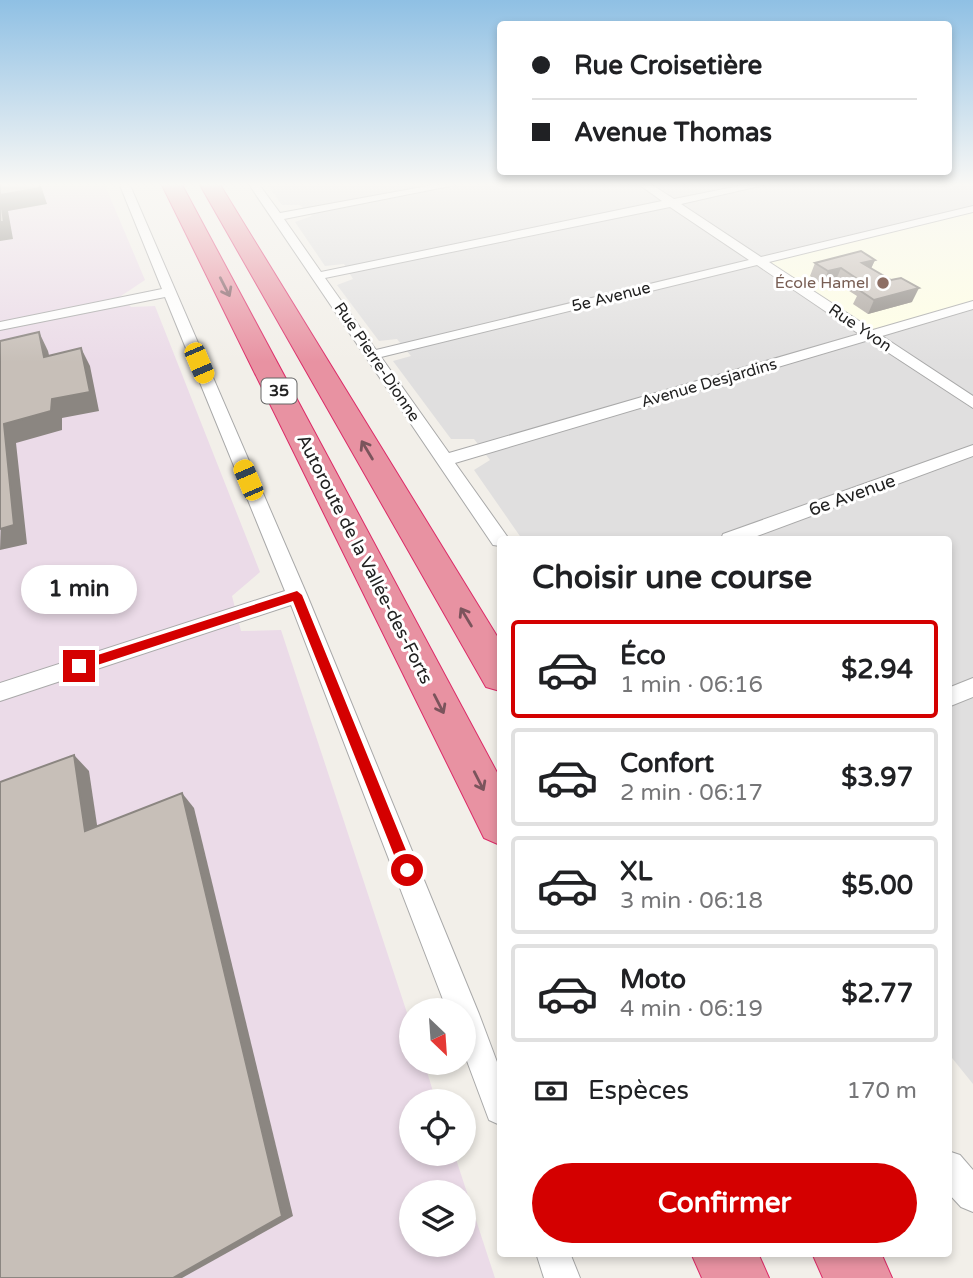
<!DOCTYPE html>
<html lang="fr">
<head>
<meta charset="utf-8">
<style>
  :root { --surface:#fff; --page:#f2f2f2; --text:#202124; --muted:#757577; --line:#e0e0e0; --accent:#d40000 }
  body { margin:0; font-family:"Varela Round",sans-serif; background:var(--page); color:var(--text); height:100vh; display:flex; flex-direction:column; font-size:26px; white-space:nowrap }
  * { box-sizing:border-box; margin:0 }
  p { font-size:23px; color:var(--muted) }
  .icon { flex:none; width:38px; height:38px; fill:none; stroke:currentColor; stroke-width:2; stroke-linecap:round; stroke-linejoin:round }
  .map { position:relative; flex:1; overflow:hidden }
  .details { position:absolute; left:497px; top:536px; width:455px; height:721px; display:flex; flex-direction:column; background:var(--surface); border-radius:7px; box-shadow:0 4px 10px #0003 }
  .details>* { flex:none }
  .hud { position:absolute; left:497px; top:21px; width:455px; height:154px; border-radius:7px; box-shadow:0 4px 10px #0003; display:grid; align-content:center; height:154px; padding:0 35px; background:var(--surface) }
  .needle { width:46px; rotate:155deg }
  .tools { position:absolute; left:399px; top:998px; display:grid; gap:14px }
  .tools a { display:grid; place-items:center; width:77px; height:77px; border-radius:50%; background:var(--surface); box-shadow:0 4px 10px #0003; font-size:35px }
  .end { position:absolute; width:32px; height:32px; margin:-16px; border:9px solid #d40000; background:#fff; box-shadow:0 0 0 4px #fff }
  .from { border-radius:50% }
  .bubble { position:absolute; height:49px; border-radius:24px; background:var(--surface); box-shadow:0 4px 10px #0003; font-size:23px; font-weight:800; line-height:49px; text-align:center }
  .car { position:absolute; width:21px; height:42px; margin:-21px -10px; border-radius:9px; box-shadow:0 0 5px 2px #0007; background:linear-gradient(#f5c518 24%,#345 0 40%,#f5c518 0 76%,#345 0 86%,#f5c518 0) }
  .hud b { display:flex; align-items:center; gap:24px; height:66px; font-size:26px }
  .hud b+b { border-top:2px solid var(--line) }
  .hud i { width:18px; height:18px; background:var(--text) }
  ul { padding:0; list-style:none }
  li { display:flex; align-items:center; gap:21px; height:98px; margin:0 14px 10px; padding:0 21px; border:4px solid var(--line); border-radius:7px }
  li div { flex:1 }
  li b { display:block; font-size:26px }
  li em { font-style:normal; font-weight:800 }
  li.on { border-color:var(--accent) }
  li>.icon { width:63px; height:63px; stroke-width:1.5 }
  h2 { padding:0 35px; font-size:32px; line-height:84px }
  .pay { display:flex; align-items:center; gap:18px; height:77px; padding:0 35px; font-size:26px }
  .pay p { margin-inline-start:auto }
  .cta { display:flex; gap:14px; margin-top:auto; padding:14px 35px }
  .cta a { flex:1; height:80px; border-radius:42px; background:var(--accent); color:#fff; font-size:28px; font-weight:800; line-height:80px; text-align:center }
  .map>svg:first-child { display:block }
</style>
</head>
<body>
<div class="map">
<svg width="973" height="1278" viewBox="0 0 973 1278">
  <rect width="100%" height="100%" fill="#f2efe9"/>
  <polygon fill="#e0dfdf" points="266,183 973,183 973,1084 948,1053 948,539 522,539 474,470 490,460 474,439 451,439 393,361 411,356 397,339 379,341 337,285 353,279 344,264 325,266 295,222 312,216 300,205 282,205"/>
  <path fill="#ebdbe8" fill-rule="evenodd" d="M 0,183 L 104,183 L 145,280 L 121,296 L 131,307 L 155,306 L 260,572 L 232,596 L 241,631 L 281,630 L 411,1025 L 411,1062 L 424,1062 L 436,1101 L 411,1101 L 411,1153 L 454,1153 L 495,1278 L 0,1278 ZM 411,1192 L 464,1192 L 464,1244 L 411,1244 Z"/>
  <polygon fill="#ffffe5" points="973,209 973,305 872,336 760,261"/>
  <g fill="none" stroke-linecap="round" stroke-linejoin="round">
    <g stroke="#a9a9a9" stroke-width="2">
      <g id="minor">
        <polygon points="119,183 129,183 307,595 479,1014 500,1070 500,1125 489,1120 464,1053 464,1010 447,1010 291,605 0,701 0,683 285,591 165,297 0,330 0,322 162,289"/>
        <path d="M 248,183 L 258,183 L 280,213 L 444,183 L 465,183 L 284,219 L 321,272 L 662,201 L 637,183 L 649,183 L 674,199 L 754,183 L 773,183 L 681,204 L 761,257 L 973,206 L 973,212 L 769,262 L 873,330 L 973,301 L 973,309 L 882,336 L 973,396 L 973,408 L 869,340 L 455,463 L 509,539 L 500,539 L 500,546 L 493,545 ZM 670,207 L 749,260 L 376,350 L 325,278 ZM 757,265 L 859,334 L 449,453 L 381,357 Z"/>
        <polygon points="973,445 973,456 749,539 721,539 723,534"/>
        <polygon points="973,678 973,697 948,707 948,688"/>
        <polygon points="948,1151 960,1155 973,1170 973,1212 961,1207 948,1193"/>
        <polygon points="536,1253 570,1253 580,1278 544,1278"/>
      </g>
    </g>
    <g stroke="#dc2a67" stroke-width="2">
      <g id="motorway">
        <polygon points="161,183 181,183 500,778 500,845 484,838"/>
        <polygon points="199,183 219,183 500,641 500,691 486,687"/>
        <polygon points="691,1253 758,1253 769,1278 702,1278"/>
        <polygon points="812,1253 881,1253 892,1278 823,1278"/>
      </g>
    </g>
    <use href="#minor" fill="#fff" fill-rule="evenodd"/>
    <use href="#motorway" fill="#e892a2" fill-rule="evenodd"/>
  </g>
  <polygon fill="#aba49e" points="875,260 871,268 912,302 868,314 853,304 857,296 835,282 823,285 810,276 815,263"/>
  <g fill="#8b8681">
    <polygon points="38,183 40,183 47,204 8,211 13,239 0,241 0,195"/>
    <polygon points="875,260 869,273 862,263"/>
    <polygon points="841,268 835,282 823,285 828,271"/>
    <polygon points="919,288 912,302 868,314 874,300"/>
    <polygon points="39,332 48,351 54,376 44,357"/>
    <polygon points="81,348 90,366 99,411 62,418 62,430 16,443 27,544 0,550 4,424 52,399"/>
    <polygon points="74,755 89,771 100,845 85,831"/>
    <polygon points="182,793 194,808 293,1216 182,1278 173,1278"/>
  </g>
  <g fill="#c7bfb8" stroke="#8b8681" stroke-width="2">
    <polygon points="0,183 38,183 40,188 0,195 4,222 0,222"/>
    <polygon points="861,251 875,260 862,263 891,280 901,278 919,288 874,300 859,290 868,286 841,268 828,271 815,263"/>
    <polygon points="39,332 44,357 81,348 90,392 52,399 51,411 4,424 14,525 0,529 0,341"/>
    <polygon points="74,755 85,831 182,793 282,1216 173,1278 0,1278 0,782"/>
  </g>
  <defs><path id="oneway-shaft" d="M-6 0H5M1.5-3L5.5 0L1.5 3" fill="none" stroke-width="1.6" stroke-linecap="round" stroke-linejoin="round" transform="scale(1.75)"/></defs>
  <g stroke="#7b545c">
    <use href="#oneway-shaft" transform="translate(225 287) rotate(63)"/>
    <use href="#oneway-shaft" transform="translate(367 450) rotate(-121)"/>
    <use href="#oneway-shaft" transform="translate(466 617) rotate(-121)"/>
    <use href="#oneway-shaft" transform="translate(439 704) rotate(63)"/>
    <use href="#oneway-shaft" transform="translate(479 781) rotate(63)"/>
  </g>
  <linearGradient id="sky" x2="0" y2="1"><stop stop-color="#8fc0e4"/><stop offset="0.51" stop-color="#f9f8f5"/><stop offset="1" stop-color="#f9f8f5" stop-opacity="0"/></linearGradient>
  <rect width="973" height="362" fill="url(#sky)"/>
  <polygon fill="#d40000" points="297,591 302,595 414,870 407,877 400,870 293,601 79,671 73,666 79,661"/>
  <circle fill="#8d6e63" stroke="#fff" stroke-width="2.5" cx="883" cy="283" r="7"/>
  <g text-anchor="middle" dominant-baseline="central" stroke-width="6" stroke-linejoin="round" paint-order="stroke">
    <g font-size="16" fill="#785e54" stroke="#fff" text-anchor="end">
      <text x="869" y="283">École Hamel</text>
    </g>
    <g font-size="16" fill="#222" stroke="#fff">
      <text transform="translate(611 297) rotate(-14)">5e Avenue</text>
      <text transform="translate(860 328) rotate(34)">Rue Yvon</text>
      <text transform="translate(377 362) rotate(56)">Rue Pierre-Dionne</text>
      <text transform="translate(709 383) rotate(-16)">Avenue Desjardins</text>
    </g>
    <rect fill="#fff" stroke="#646464" stroke-width="2" x="261.5" y="378.5" width="35" height="25" rx="5"/>
    <g font-size="16" font-weight="bold" fill="#222">
      <text x="279" y="391">35</text>
    </g>
    <g font-size="18" fill="#222" stroke="#fff">
      <text transform="translate(852 495) rotate(-20)">6e Avenue</text>
      <text transform="translate(365 559) rotate(63)">Autoroute de la Vallée-des-Forts</text>
    </g>
  </g>
</svg>
<div class="tools">
<a><svg class="needle" viewBox="-14 -14 28 28"><path d="M0-13l5 13h-10z" fill="#e53935"/><path d="M0 13l5-13h-10z" fill="#757577"/></svg></a>
<a><svg class="icon" aria-label="locate" viewBox="0 0 24 24"><circle cx="12" cy="12" r="6"/><path d="M12 2v4M12 18v4M2 12h4M18 12h4"/></svg></a>
<a><svg class="icon" aria-label="layers" viewBox="0 0 24 24"><path d="M12 4l9 5-9 5-9-5zM3 14l9 5 9-5"/></svg></a>
</div>
<i class="end from" style="left:407px;top:870px"></i>
<i class="end" style="left:79px;top:666px"></i>
<div class="bubble" style="left:21px;top:565px;width:116px">1 min</div>
<i class="car" style="left:199px;top:363px;rotate:157deg"></i>
<i class="car" style="left:248px;top:480px;rotate:337deg"></i>
<div class="hud">
<b><i class="from"></i>Rue Croisetière</b>
<b><i></i>Avenue Thomas</b>
</div>
<section class="details">
<h2>Choisir une course</h2>
<ul>
<li class="on"><svg class="icon" aria-label="car" viewBox="0 0 24 24"><path d="M5 17H2v-5l4-1 3-4h7l3 4 3 1v5h-3M9 17h6M6 11h13"/><circle cx="7" cy="17" r="2"/><circle cx="17" cy="17" r="2"/></svg><div><b>Éco</b><p>1 min · 06:16</p></div><em>$2.94</em></li>
<li><svg class="icon" aria-label="car" viewBox="0 0 24 24"><path d="M5 17H2v-5l4-1 3-4h7l3 4 3 1v5h-3M9 17h6M6 11h13"/><circle cx="7" cy="17" r="2"/><circle cx="17" cy="17" r="2"/></svg><div><b>Confort</b><p>2 min · 06:17</p></div><em>$3.97</em></li>
<li><svg class="icon" aria-label="car" viewBox="0 0 24 24"><path d="M5 17H2v-5l4-1 3-4h7l3 4 3 1v5h-3M9 17h6M6 11h13"/><circle cx="7" cy="17" r="2"/><circle cx="17" cy="17" r="2"/></svg><div><b>XL</b><p>3 min · 06:18</p></div><em>$5.00</em></li>
<li><svg class="icon" aria-label="car" viewBox="0 0 24 24"><path d="M5 17H2v-5l4-1 3-4h7l3 4 3 1v5h-3M9 17h6M6 11h13"/><circle cx="7" cy="17" r="2"/><circle cx="17" cy="17" r="2"/></svg><div><b>Moto</b><p>4 min · 06:19</p></div><em>$2.77</em></li>
</ul>
<div class="pay"><svg class="icon" aria-label="cash" viewBox="0 0 24 24"><path d="M3 7h18v10H3z"/><circle cx="12" cy="12" r="2"/></svg>Espèces<p>170 m</p></div>
<div class="cta"><a>Confirmer</a></div>
</section>
</div>
</body>
</html>
